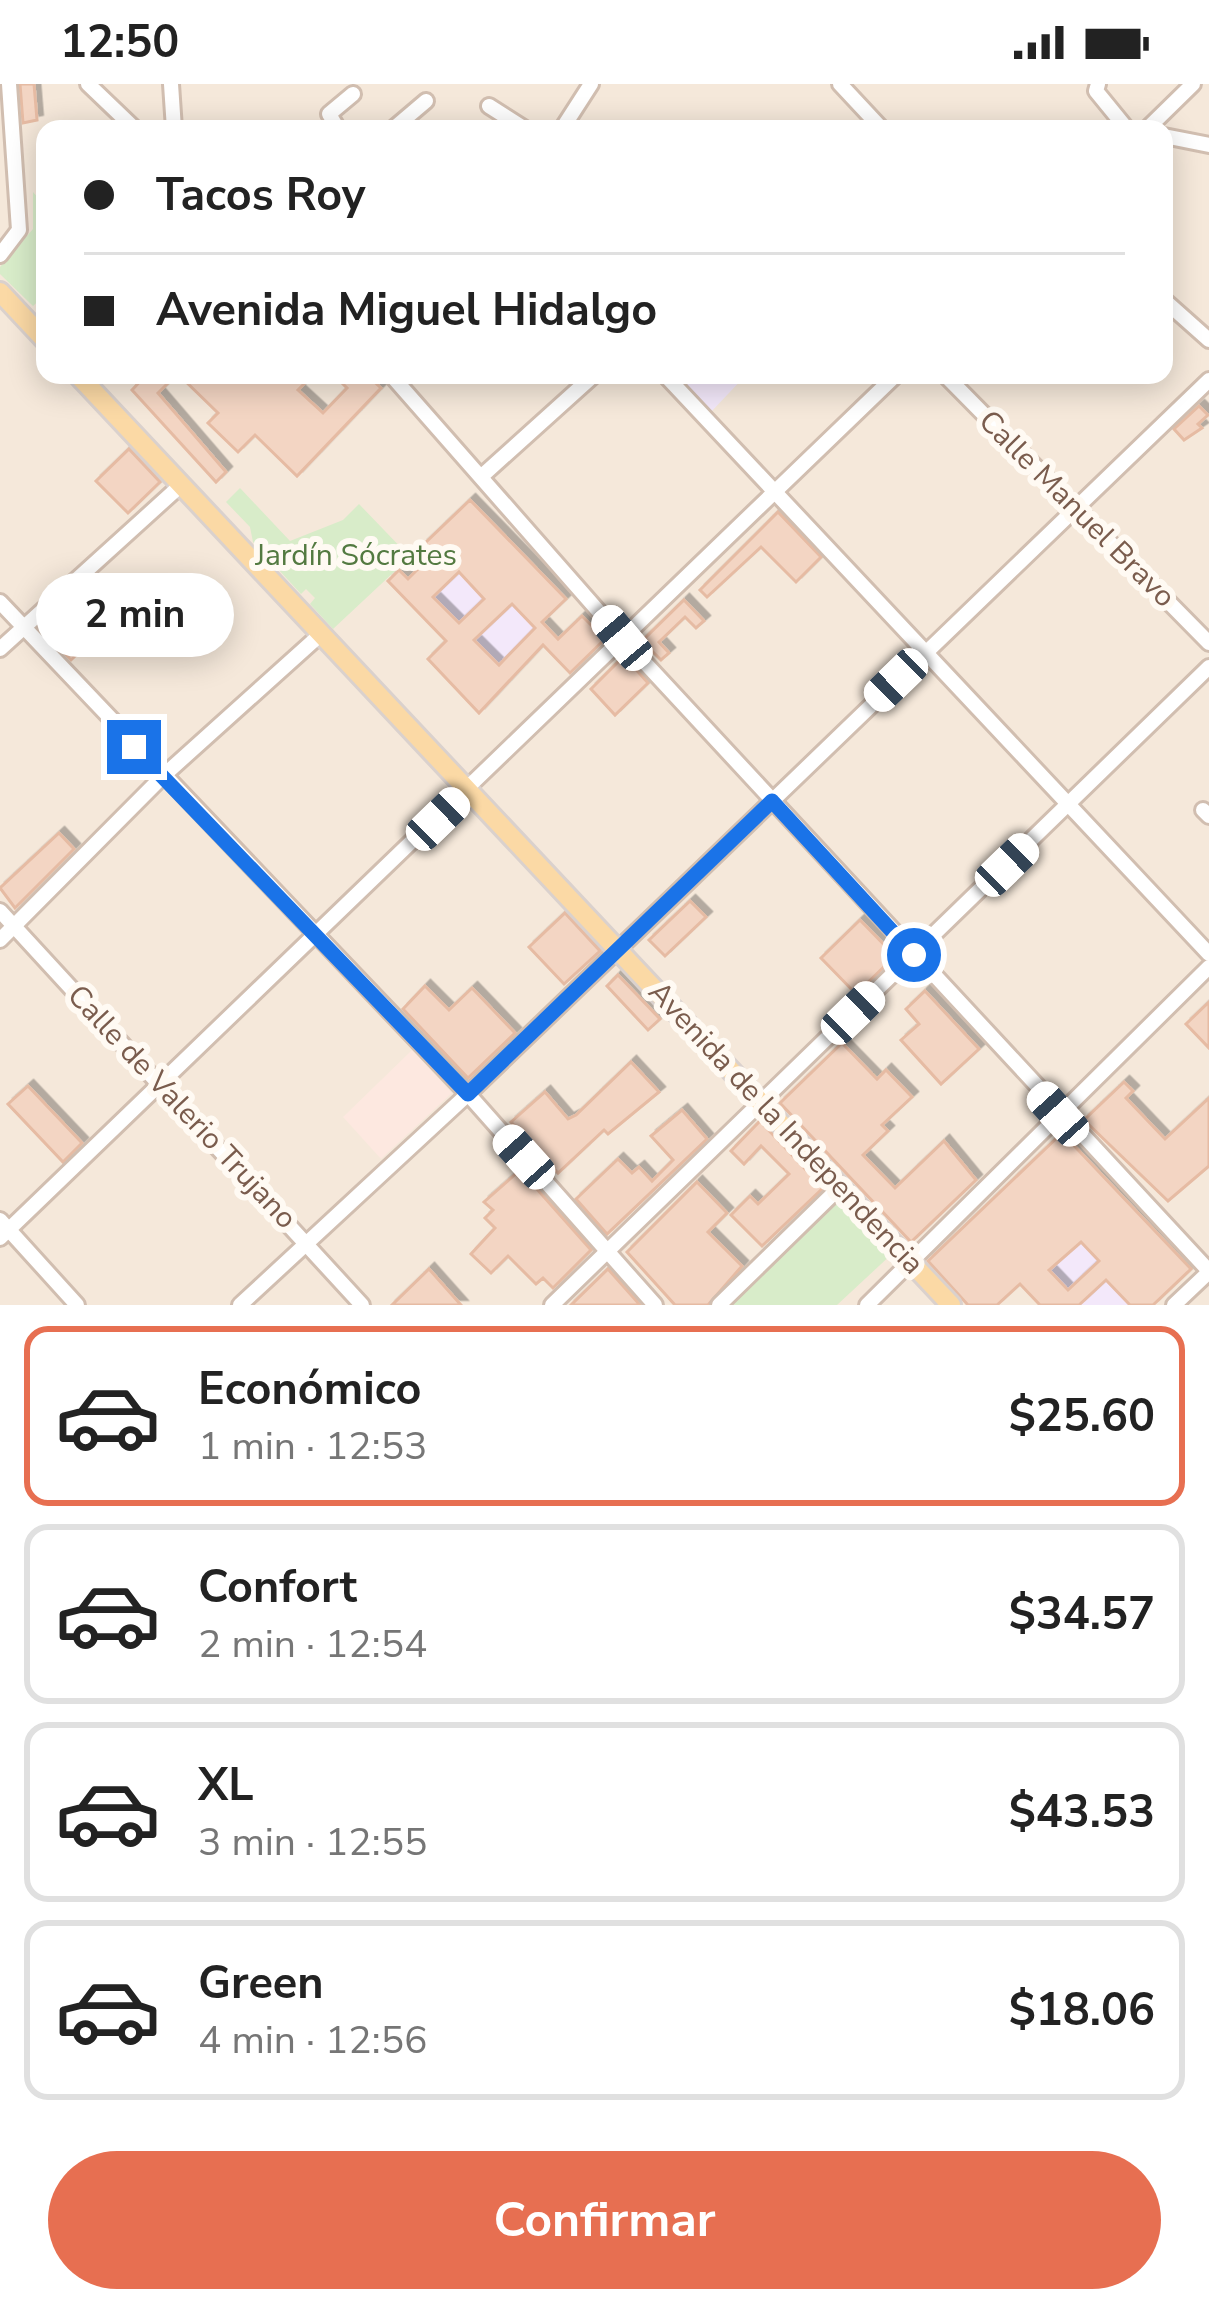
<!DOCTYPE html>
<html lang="es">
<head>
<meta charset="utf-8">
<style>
  :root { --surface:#fff; --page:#f2f2f2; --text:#222; --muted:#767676; --line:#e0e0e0; --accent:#e76f51 }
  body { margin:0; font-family:"Nunito Sans",sans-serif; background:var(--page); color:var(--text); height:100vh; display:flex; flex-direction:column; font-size:45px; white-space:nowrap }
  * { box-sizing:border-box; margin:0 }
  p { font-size:39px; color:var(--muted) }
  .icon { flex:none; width:66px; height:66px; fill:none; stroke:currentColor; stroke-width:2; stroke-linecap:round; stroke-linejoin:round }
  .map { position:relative; height:1221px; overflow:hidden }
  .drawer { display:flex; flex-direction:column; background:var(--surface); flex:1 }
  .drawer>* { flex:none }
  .top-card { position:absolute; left:36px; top:36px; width:1137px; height:264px; border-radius:24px; box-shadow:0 6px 30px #0003; display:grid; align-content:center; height:264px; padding:0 48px; background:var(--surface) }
  .end { position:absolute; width:54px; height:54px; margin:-27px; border:15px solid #1a73e8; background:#fff; box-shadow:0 0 0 6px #fff }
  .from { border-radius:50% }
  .bubble { position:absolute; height:84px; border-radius:42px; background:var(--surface); box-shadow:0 6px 30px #0003; font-size:39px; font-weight:700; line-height:84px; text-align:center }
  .car { position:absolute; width:36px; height:72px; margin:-36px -18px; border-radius:15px; box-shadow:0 0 9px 3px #0007; background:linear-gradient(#fff 24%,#345 0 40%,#fff 0 76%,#345 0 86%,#fff 0) }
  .top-card b { display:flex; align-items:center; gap:42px; height:114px; font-size:45px }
  .top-card b+b { border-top:3px solid var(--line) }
  .top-card i { width:30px; height:30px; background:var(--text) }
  ul { padding:21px 0 0; list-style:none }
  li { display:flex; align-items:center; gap:36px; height:180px; margin:0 24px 18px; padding:0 24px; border:6px solid var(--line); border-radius:24px }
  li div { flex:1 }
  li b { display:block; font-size:45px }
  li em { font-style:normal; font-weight:700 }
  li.selected { border-color:var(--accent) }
  li>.icon { width:108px; height:108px; stroke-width:1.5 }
  .action { display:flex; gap:24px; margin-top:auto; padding:24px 48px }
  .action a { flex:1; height:138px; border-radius:72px; background:var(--accent); color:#fff; font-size:48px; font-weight:700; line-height:138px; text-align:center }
  .status { display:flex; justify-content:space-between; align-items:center; height:84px; padding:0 60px; background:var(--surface); direction:ltr }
  .status svg { height:33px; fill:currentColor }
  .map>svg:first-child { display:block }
</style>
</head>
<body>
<div class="status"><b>12:50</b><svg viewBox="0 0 49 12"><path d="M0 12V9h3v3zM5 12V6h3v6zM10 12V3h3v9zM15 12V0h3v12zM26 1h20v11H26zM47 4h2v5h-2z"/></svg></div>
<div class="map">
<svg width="1209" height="1221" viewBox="0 0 1209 1221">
  <defs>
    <filter id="shadow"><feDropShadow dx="5.5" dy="-5.5" stdDeviation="0" flood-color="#0004"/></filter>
  </defs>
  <rect width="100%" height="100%" fill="#fdf6ec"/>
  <path fill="#f5e8da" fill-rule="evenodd" d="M 0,0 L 1209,0 L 1209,1221 L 0,1221 ZM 45,45 L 1164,45 L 1164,291 L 45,291 Z"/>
  <polygon fill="#fde8e0" points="412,966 452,1009 381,1075 343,1033"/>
  <g fill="#f3e8fa">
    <polygon points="675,291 746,291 711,328"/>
    <polygon points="445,440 505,502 531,478 566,515 542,538 553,550 479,629 428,575 446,556 388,497 399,486 408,494 432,471 423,461"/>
    <polygon points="1126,1116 1191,1185 1153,1221 1059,1221 1045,1182 1050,1185"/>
  </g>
  <g fill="#d8ecc9">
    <polygon points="33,108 45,122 38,160 45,179 45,211 33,222 0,190 0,183 33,145"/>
    <polygon points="240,404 290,457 343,436 359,420 410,473 333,545 310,520 315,514 306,505 301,510 253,458 250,443 226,418"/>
    <polygon points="842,1112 894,1168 837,1221 726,1221"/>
  </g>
  <g fill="#f3d5c3" stroke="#e6bba3" stroke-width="3" fill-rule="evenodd" filter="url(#shadow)">
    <polygon points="20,0 34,0 37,36 23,39"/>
    <polygon points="146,291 176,291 158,309 226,388 216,398 132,306"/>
    <polygon points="179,291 313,291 298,306 323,329 347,304 334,291 367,291 381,304 297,392 255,351 238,368 208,339 218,329"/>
    <polygon points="1199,322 1208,331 1198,340 1202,344 1184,356 1174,345"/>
    <polygon points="129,365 160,398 128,429 96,397"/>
    <path d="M 470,416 L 566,515 L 542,538 L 558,555 L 582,532 L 605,555 L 570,589 L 543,561 L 479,629 L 428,575 L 446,557 L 388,497 L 399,486 L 408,495 L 432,471 L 423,461 ZM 459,488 L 484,515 L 459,539 L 433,513 ZM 512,520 L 535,544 L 499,581 L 474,556 Z"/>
    <polygon points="778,428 821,473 796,498 761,463 707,513 700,506"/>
    <polygon points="684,516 704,537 696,544 685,533 659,558 669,569 661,576 642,557"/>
    <polygon points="70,519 99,549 71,576 42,546"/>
    <polygon points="624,572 648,599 615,631 591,605"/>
    <polygon points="59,749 74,765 15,824 0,804"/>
    <polygon points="690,817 706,833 665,872 649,856"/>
    <polygon points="565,829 600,867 564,900 529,863"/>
    <polygon points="860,836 895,872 856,910 821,874"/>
    <polygon points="618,891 660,935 648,946 607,902"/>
    <polygon points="425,902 449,926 472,904 515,949 468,994 403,925"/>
    <polygon points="925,907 979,965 941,1000 901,956 919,940 906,925"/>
    <polygon points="1209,918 1209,964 1186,940"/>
    <polygon points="842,959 877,995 886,986 912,1013 882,1041 888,1047 863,1071 895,1104 944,1057 976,1096 911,1158 780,1019"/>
    <polygon points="631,978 659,1008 608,1050 604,1046 558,1089 511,1038 545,1008 568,1035 576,1031"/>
    <polygon points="1124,998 1133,1007 1126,1014 1165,1055 1209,1014 1209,1082 1168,1117 1084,1036"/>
    <polygon points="28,1002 82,1059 63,1078 8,1020"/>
    <polygon points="682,1026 707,1055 607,1150 576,1115 618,1075 632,1089 639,1083 652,1097 673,1076 651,1052"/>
    <polygon points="760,1037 823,1104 762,1162 731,1131 750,1112 758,1120 789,1090 761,1062 744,1080 731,1067"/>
    <path d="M 1062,1049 L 1191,1185 L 1153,1221 L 1130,1221 L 1106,1196 L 1079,1221 L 1040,1221 L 1020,1200 L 997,1221 L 968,1221 L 928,1177 ZM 1081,1158 L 1099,1177 L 1068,1206 L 1049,1186 Z"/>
    <polygon points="520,1086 591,1166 553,1204 543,1194 536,1200 508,1172 491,1189 471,1170 495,1144 485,1134 493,1126 484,1118"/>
    <polygon points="697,1098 727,1129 708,1148 742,1182 708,1221 675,1221 627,1168"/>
    <polygon points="429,1185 461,1221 392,1221"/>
    <polygon points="608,1185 640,1221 571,1221"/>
  </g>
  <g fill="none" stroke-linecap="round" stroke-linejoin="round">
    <g stroke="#d1beb0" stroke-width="20">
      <g id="minor">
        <polyline points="88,0 135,45"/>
        <polyline points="171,0 174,45"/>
        <polyline points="840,0 882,45"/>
        <polyline points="1098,0 1096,7 1127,45"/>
        <polyline points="489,22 525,45"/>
        <polyline points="338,45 329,30 353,10"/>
        <polyline points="393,45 426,17"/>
        <polyline points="562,45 591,0"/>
        <polyline points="1147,45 1193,0"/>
        <polyline points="1164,52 1209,61"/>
        <polyline points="0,171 19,146 9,0"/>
        <polyline points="1164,216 1209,256"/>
        <polyline points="391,291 622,554 1209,1187"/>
        <polyline points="665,291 1209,870"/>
        <polyline points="945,291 1209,559"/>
        <polyline points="483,391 594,291"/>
        <polyline points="0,518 468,1010 655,1221"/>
        <polyline points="0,565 181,401"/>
        <polyline points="1203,726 1209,732"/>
        <polyline points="0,827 362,1221"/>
        <polyline points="0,856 162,693 321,550"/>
        <polyline points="0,1136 77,1221"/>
        <polyline points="0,1154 896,291"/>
        <polyline points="240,1221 468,1010 1209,296"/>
        <polyline points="552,1221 1209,583"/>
        <polyline points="719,1221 840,1103"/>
        <polyline points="867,1221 1209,883"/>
        <polyline points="1174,1221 1209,1188"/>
      </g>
    </g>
    <g stroke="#dad1cd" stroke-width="24">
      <g id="major">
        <polyline points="0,208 45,256"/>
        <polyline points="78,291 951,1221"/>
      </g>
    </g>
    <use href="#minor" stroke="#fff" stroke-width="14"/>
    <use href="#major" stroke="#fbd9a5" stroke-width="18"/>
  </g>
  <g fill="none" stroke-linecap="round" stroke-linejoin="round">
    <polyline stroke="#1a73e8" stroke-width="15" points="134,663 468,1010 772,717 914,871"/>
  </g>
  <g text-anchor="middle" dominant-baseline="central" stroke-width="12" stroke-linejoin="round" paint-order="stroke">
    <g font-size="30" fill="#7a5c4d" stroke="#fffaf3">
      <text transform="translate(1077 425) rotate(45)">Calle Manuel Bravo</text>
      <text transform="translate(182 1023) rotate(47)">Calle de Valerio Trujano</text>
      <text transform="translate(786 1044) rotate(47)">Avenida de la Independencia</text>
    </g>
    <g font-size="30" fill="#537a41" stroke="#fffaf3">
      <text x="356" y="471">Jardín Sócrates</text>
    </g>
  </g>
</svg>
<i class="end from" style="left:914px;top:871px"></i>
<i class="end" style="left:134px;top:663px"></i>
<div class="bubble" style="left:36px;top:489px;width:198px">2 min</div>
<i class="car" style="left:622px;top:554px;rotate:320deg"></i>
<i class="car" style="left:896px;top:596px;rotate:226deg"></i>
<i class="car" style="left:438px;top:735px;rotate:46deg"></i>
<i class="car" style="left:1007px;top:781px;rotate:46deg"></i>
<i class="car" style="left:853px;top:929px;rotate:46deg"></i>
<i class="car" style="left:1058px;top:1030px;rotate:318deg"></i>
<i class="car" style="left:524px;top:1073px;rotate:318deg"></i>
<div class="top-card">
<b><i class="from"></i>Tacos Roy</b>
<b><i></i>Avenida Miguel Hidalgo</b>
</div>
</div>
<section class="drawer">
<ul>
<li class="selected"><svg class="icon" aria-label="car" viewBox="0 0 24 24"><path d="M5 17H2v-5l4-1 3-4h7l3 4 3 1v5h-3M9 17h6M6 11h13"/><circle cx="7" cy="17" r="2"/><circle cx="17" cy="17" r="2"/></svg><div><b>Económico</b><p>1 min · 12:53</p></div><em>$25.60</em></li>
<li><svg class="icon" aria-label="car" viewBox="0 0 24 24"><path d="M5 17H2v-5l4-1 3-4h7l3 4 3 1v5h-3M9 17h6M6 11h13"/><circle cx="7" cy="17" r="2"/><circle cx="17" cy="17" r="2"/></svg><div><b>Confort</b><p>2 min · 12:54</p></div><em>$34.57</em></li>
<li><svg class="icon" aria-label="car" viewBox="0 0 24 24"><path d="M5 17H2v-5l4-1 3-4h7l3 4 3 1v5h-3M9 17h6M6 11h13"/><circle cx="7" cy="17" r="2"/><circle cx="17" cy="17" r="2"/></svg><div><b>XL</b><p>3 min · 12:55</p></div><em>$43.53</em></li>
<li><svg class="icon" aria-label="car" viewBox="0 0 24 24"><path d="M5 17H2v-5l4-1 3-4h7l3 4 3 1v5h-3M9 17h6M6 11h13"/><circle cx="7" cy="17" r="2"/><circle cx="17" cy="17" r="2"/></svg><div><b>Green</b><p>4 min · 12:56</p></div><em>$18.06</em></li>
</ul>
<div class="action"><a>Confirmar</a></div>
</section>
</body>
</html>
